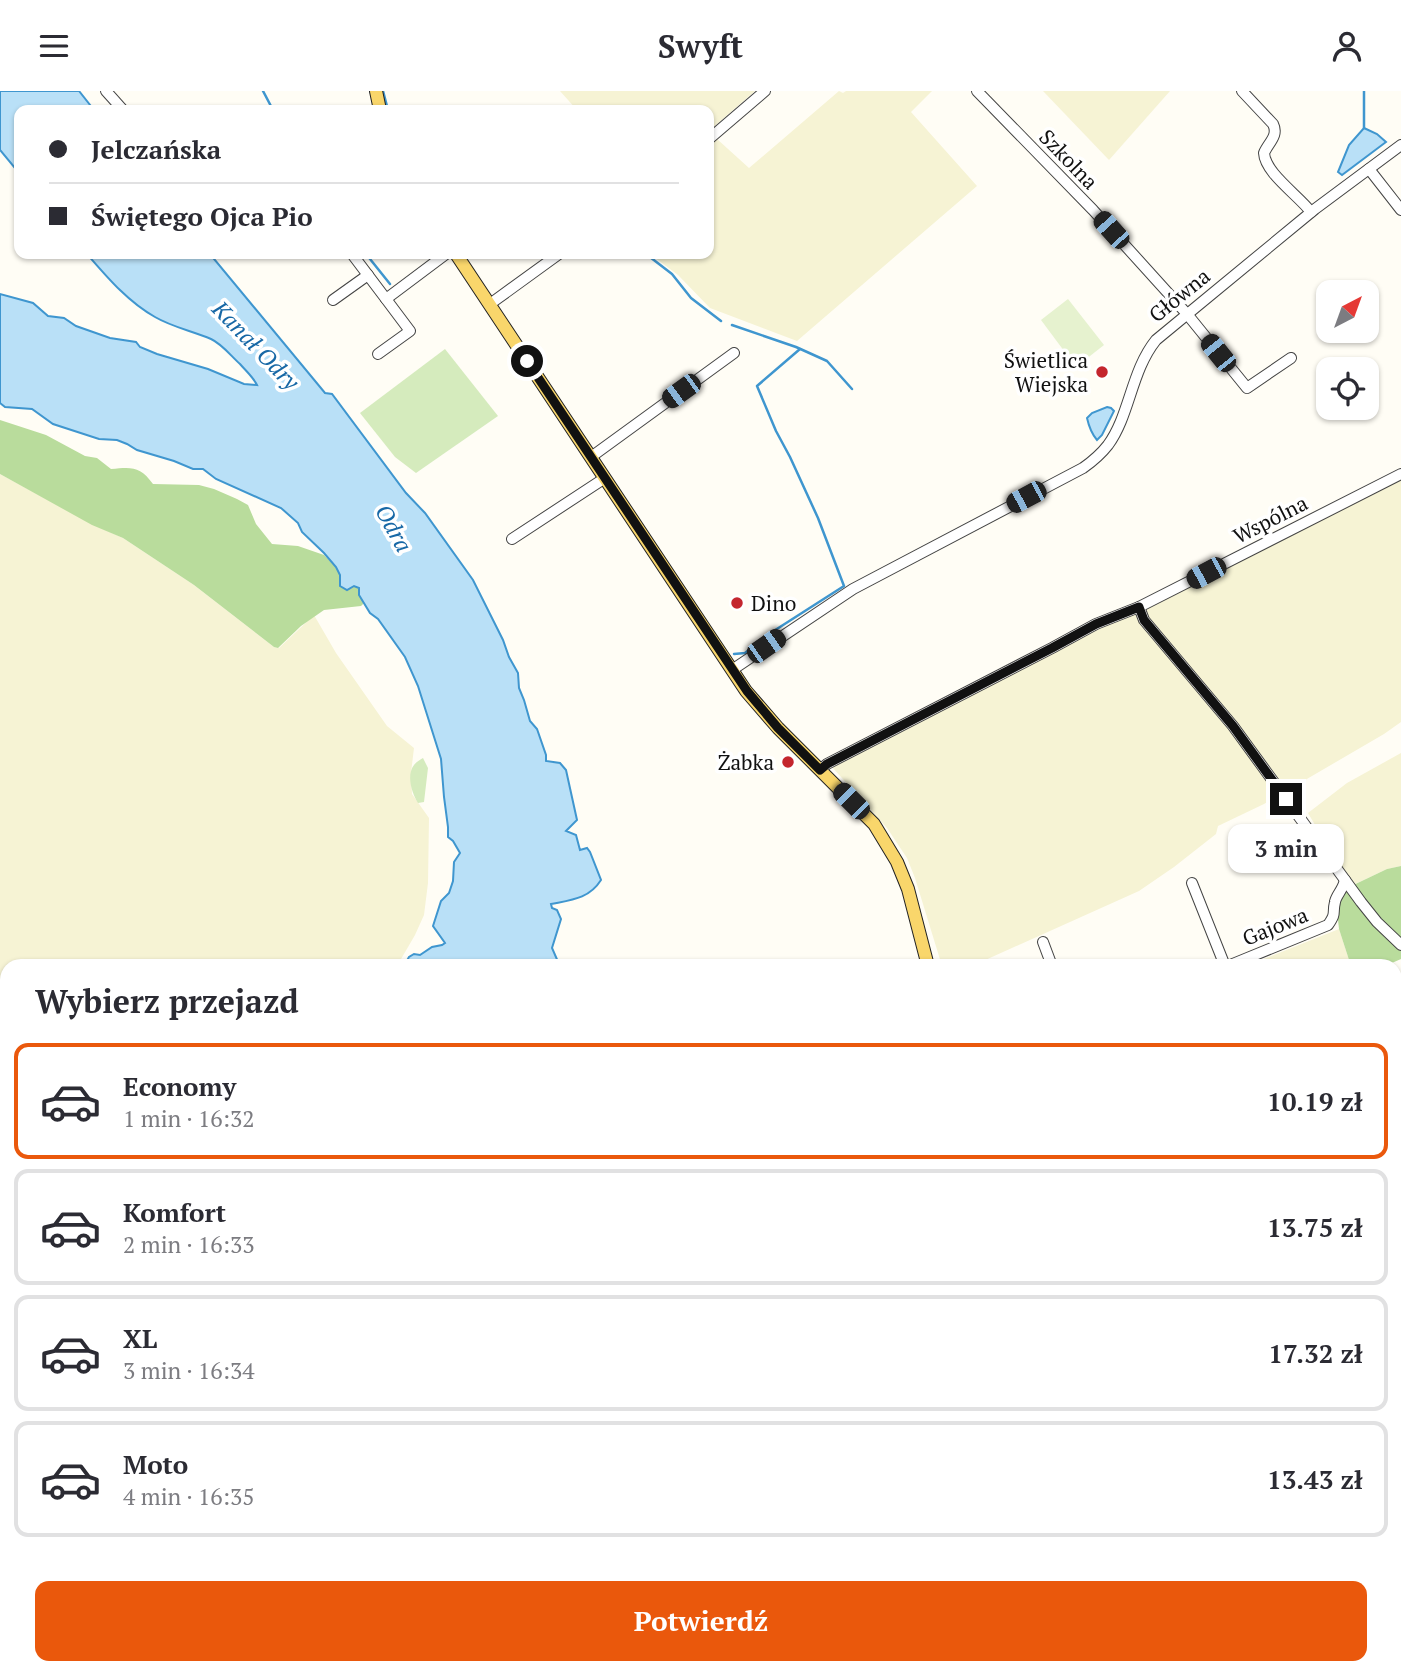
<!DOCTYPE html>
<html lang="pl">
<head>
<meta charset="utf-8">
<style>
  :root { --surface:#fff; --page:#f2f2f3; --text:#2b2b33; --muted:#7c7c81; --line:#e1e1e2; --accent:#ea580c }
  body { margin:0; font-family:"PT Serif",serif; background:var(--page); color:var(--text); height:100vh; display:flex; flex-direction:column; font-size:26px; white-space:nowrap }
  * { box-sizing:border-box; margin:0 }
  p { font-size:23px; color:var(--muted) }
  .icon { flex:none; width:38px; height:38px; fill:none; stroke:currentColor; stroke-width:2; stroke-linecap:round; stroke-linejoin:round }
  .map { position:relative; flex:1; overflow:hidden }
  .side { position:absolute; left:0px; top:868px; width:1402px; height:716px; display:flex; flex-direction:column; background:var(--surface); border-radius:21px 21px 0 0; box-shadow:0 2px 5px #0004 }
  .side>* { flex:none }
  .top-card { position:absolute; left:14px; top:14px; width:700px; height:154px; border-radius:14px; box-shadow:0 2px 5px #0004; display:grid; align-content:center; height:154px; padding:0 35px; background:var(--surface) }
  .needle { width:46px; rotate:41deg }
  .controls { position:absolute; left:1316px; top:189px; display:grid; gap:14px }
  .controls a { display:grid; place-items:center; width:63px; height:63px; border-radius:14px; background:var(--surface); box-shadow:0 2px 5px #0004; font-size:35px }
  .end { position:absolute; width:32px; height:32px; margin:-16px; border:9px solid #111; background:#fff; box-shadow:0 0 0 4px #fff }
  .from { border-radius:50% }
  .bubble { position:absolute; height:49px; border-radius:14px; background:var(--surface); box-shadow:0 2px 5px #0004; font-size:23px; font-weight:600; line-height:49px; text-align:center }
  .car { position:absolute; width:21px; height:42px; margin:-21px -10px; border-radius:9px; box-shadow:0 0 5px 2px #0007; background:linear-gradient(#222 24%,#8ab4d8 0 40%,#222 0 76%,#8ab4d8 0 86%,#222 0) }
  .top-card b { display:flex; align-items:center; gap:24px; height:66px; font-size:26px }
  .top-card b+b { border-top:2px solid var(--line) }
  .top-card i { width:18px; height:18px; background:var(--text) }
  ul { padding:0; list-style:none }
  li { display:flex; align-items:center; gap:21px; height:116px; margin:0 14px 10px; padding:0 21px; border:4px solid var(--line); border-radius:14px }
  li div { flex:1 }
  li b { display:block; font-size:26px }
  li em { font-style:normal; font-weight:600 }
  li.current { border-color:var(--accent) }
  li>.icon { width:63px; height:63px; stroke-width:1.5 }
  h2 { padding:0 35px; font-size:32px; line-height:84px }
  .button { display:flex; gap:14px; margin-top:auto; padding:14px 35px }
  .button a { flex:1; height:80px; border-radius:14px; background:var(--accent); color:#fff; font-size:28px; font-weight:600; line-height:80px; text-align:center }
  header { display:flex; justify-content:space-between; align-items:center; height:91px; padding:0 35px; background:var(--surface); font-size:32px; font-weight:600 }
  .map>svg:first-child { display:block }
</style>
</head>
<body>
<header><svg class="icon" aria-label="menu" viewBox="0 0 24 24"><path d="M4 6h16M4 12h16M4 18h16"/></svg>Swyft<svg class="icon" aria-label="person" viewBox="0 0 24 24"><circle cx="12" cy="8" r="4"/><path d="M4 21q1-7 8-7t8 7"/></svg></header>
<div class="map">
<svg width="1401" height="1583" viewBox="0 0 1401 1583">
  <rect width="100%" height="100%" fill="#fffdf5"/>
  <g fill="#f6f3d4">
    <polygon points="560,0 755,0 709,40 709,19 577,19"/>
    <polygon points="839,0 843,2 846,0 932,0 911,21 977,95 797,250 710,217 678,184 650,163 709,163 709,54 717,48 749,77"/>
    <polygon points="1043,0 1170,0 1109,69"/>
    <polygon points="0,383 92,433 123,447 194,494 274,556 279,557 314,524 336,562 387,635 414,657 411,682 412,703 429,727 428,792 424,824 415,844 397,875 7,875 7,1456 0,1459"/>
    <polygon points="1401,389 1401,631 1384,643 1264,713 1218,735 1216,743 1174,776 1139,800 972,875 942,875 915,787 907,767 887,737 832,676 1034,570"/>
    <polygon points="1401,662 1401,775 1387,778 1351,795 1308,722 1347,692"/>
    <polygon points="1339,838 1351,875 1246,875"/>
    <polygon points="1401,1122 1401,1464 1395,1462 1395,1124"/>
    <polygon points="7,1530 7,1577 209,1577 210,1583 0,1583 0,1531"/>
    <polygon points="627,1577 717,1577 721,1583 630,1583"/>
  </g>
  <g fill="#d5ebbd">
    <polygon points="445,258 498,325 416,382 395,366 360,322"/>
    <path d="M 423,667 L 428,677 L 424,711 L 418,712 C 412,703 406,684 414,674 C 416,671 420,669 423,667 Z"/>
  </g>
  <g fill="#b9dc9c">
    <path d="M 0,329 L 46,344 L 85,365 L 97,367 L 111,378 C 132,376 140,375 153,393 L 199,394 L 214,398 L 237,408 L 248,414 L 256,433 L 272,453 L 298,455 L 324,464 L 336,476 L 340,484 L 359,497 L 359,504 L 364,512 L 361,515 L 324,519 L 301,535 L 278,557 L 274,556 L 194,494 L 123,447 L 92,434 L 0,383 Z"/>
    <polygon points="1401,775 1401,868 1385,875 1351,875 1339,838 1336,811 1345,798 1387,778"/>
  </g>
  <polygon fill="#e6f2cf" points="1068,208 1104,254 1076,276 1041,229"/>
  <g fill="#b9e0f7" stroke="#3f96cf" stroke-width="2">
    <polygon points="0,0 79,0 94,19 19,19 19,82 0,59"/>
    <polygon points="1364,37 1377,43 1386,51 1342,84 1338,81 1349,54"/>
    <path d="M 87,163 L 210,163 L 325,302 L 332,303 L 406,402 L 425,422 L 473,489 L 503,549 L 509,566 L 518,582 L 519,597 L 524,609 L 530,630 L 537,638 L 546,664 L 546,670 L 560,672 L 566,679 L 577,729 L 566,740 L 576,744 L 580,759 L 587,757 L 590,761 L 601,789 C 589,808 571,809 551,813 L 552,817 L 557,819 L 561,828 L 552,857 L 559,873 L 558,875 L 404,875 L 409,866 L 414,863 L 420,864 L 432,856 L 442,854 L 445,852 L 433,835 L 441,810 L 449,802 L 453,790 L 454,771 L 460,762 L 453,750 L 448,746 L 448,736 L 444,706 L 441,668 L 418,595 L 405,566 L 378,528 L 370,522 L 359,504 L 359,497 L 354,495 L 347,499 L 340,495 L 340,484 L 336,476 L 324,462 L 302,441 L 298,432 L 281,417 L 216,388 L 203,378 L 193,378 L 174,370 L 137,359 L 127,353 L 117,349 L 99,348 L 53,333 L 32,318 L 5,316 L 0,312 L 0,203 L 33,212 L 48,225 L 64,227 L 76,235 L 110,247 L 136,251 L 140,256 L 157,263 L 208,278 L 244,293 L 257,294 C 253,286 246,280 240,273 C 231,265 222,253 211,248 C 192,240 172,236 155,226 C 128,211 107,186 87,163 Z"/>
    <path d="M 1107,316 L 1111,317 L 1114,320 L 1102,344 L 1097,349 C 1091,342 1089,336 1087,327 L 1092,322 Z"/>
    <polygon points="294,1577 452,1577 453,1583 301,1583"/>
  </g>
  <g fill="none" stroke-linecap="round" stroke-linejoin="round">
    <g stroke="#3f96cf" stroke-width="2.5">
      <polyline points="263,0 273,19"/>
      <polyline points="383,0 388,19"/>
      <polyline points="1364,0 1364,37"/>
      <polyline points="366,163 390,193"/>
      <polyline points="646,163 672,183 691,207 721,230"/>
      <polyline points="732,234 796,256 827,270 852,298"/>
      <polyline points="734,563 745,562 769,543 844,495 818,427 790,366 776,340 757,295 800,258"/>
      <polyline points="0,1041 7,1052"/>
      <polyline points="1395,1475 1401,1477"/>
    </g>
    <g stroke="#444" stroke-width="12">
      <g id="minor">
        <polyline points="106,0 123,19"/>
        <polyline points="977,0 1093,119 1187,223 1247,297 1291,267"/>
        <path d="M 1242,0 L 1273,33 C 1279,45 1268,52 1264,62 C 1265,82 1298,104 1311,121"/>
        <polyline points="709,48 765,0"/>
        <polyline points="1369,78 1401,119"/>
        <polyline points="352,163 386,208 446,163"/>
        <polyline points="333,209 368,184"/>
        <polyline points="490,213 559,163"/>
        <polyline points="378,263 410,240 386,208"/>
        <polyline points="591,366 734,262"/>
        <polyline points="512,448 605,387"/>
        <polyline points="1139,516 1144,529 1233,635 1361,811 1377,831 1401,854"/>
        <path d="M 732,579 L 853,498 L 1083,377 C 1093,370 1101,363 1108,354 C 1130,324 1131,280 1156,249 L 1315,118 L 1401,54"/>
        <polyline points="820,679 827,673 1052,557 1096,533 1139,516 1401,383"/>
        <polyline points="1192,792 1225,875"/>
        <polyline points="1043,851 1052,875"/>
        <path d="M 1228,875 L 1328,834 C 1337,821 1332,823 1335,811 C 1336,804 1343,799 1345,789"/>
        <polyline points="1395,1121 1401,1118"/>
        <polyline points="859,1583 868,1577"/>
        <polyline points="957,1583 967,1577"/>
        <polyline points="1012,1583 1022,1577"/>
        <polyline points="1092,1583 1101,1577"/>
      </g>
    </g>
    <g stroke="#222" stroke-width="14">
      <g id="major">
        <polyline points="376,0 380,19"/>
        <polyline points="456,163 746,600 778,637 874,733 897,771 908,798 928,875"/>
        <polyline points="1120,1577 1123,1583"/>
      </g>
    </g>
    <use href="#minor" stroke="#fff" stroke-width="10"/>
    <use href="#major" stroke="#f9d66b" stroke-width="12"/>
    <g stroke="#c4262e" stroke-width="5">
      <g id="rail">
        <polyline points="0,1507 7,1506"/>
        <polyline points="1336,1577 1344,1583"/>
        <polyline points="1355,1577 1363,1583"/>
      </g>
    </g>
    <use href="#rail" stroke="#fff" stroke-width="2.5" stroke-dasharray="8" stroke-linecap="butt"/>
  </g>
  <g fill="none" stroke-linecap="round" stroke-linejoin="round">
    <polyline stroke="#111" stroke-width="9" points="527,270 747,600 778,637 820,679 827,673 1052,557 1096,533 1139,516 1144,529 1233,635 1286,708"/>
  </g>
  <g fill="#c4262e" stroke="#fff" stroke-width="2.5">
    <circle cx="1102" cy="281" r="7"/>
    <circle cx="737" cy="512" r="7"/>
    <circle cx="788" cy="671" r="7"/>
  </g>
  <g text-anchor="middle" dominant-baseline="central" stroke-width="7" stroke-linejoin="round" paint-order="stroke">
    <g font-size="21" fill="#111" stroke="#fff">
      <text transform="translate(1069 68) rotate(46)">Szkolna</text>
      <text transform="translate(1179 204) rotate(-39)">Główna</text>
      <text transform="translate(1270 428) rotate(-27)">Wspólna</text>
      <text transform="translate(1275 835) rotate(-22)">Gajowa</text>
    </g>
    <g font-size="21" fill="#111" stroke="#fff" text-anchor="end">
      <text x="1088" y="269">Świetlica<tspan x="1088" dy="24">Wiejska</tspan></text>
      <text x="751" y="512" text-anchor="start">Dino</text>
      <text x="774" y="671">Żabka</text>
    </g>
    <g font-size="23" font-style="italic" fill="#1768a6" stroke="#fff">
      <text transform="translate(256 254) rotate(46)">Kanał Odry</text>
      <text transform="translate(394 437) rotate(61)">Odra</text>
    </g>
  </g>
</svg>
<div class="controls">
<a><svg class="needle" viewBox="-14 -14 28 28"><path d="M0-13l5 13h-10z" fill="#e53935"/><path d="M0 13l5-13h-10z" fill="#7c7c81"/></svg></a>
<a><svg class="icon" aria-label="locate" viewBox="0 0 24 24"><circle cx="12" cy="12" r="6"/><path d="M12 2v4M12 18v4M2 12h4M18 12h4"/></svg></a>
</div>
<i class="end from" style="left:527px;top:270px"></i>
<i class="end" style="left:1286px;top:708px"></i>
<div class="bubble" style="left:1228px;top:733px;width:116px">3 min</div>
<i class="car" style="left:1111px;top:139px;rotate:318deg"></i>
<i class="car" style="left:1218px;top:262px;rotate:321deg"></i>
<i class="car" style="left:681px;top:300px;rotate:234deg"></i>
<i class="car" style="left:1026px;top:406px;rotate:242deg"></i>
<i class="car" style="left:1206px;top:482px;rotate:242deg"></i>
<i class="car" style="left:766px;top:555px;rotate:55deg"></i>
<i class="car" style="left:851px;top:710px;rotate:315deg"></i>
<div class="top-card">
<b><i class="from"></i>Jelczańska</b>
<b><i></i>Świętego Ojca Pio</b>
</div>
<section class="side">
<h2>Wybierz przejazd</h2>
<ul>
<li class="current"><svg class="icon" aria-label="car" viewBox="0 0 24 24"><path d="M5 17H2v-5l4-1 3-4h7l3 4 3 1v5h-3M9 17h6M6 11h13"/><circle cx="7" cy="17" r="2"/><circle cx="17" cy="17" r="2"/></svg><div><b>Economy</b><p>1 min · 16:32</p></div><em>10.19 zł</em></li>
<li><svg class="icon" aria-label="car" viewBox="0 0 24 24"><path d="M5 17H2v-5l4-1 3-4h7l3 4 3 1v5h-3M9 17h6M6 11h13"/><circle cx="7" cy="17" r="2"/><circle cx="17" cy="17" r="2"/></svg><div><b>Komfort</b><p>2 min · 16:33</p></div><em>13.75 zł</em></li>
<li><svg class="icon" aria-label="car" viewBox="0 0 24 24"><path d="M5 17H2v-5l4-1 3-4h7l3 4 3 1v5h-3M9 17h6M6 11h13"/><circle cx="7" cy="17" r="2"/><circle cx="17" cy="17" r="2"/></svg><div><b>XL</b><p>3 min · 16:34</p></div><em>17.32 zł</em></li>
<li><svg class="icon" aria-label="car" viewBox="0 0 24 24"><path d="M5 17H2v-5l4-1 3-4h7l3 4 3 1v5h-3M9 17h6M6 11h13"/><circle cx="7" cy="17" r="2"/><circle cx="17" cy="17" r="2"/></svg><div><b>Moto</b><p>4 min · 16:35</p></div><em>13.43 zł</em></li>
</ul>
<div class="button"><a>Potwierdź</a></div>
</section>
</div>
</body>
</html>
